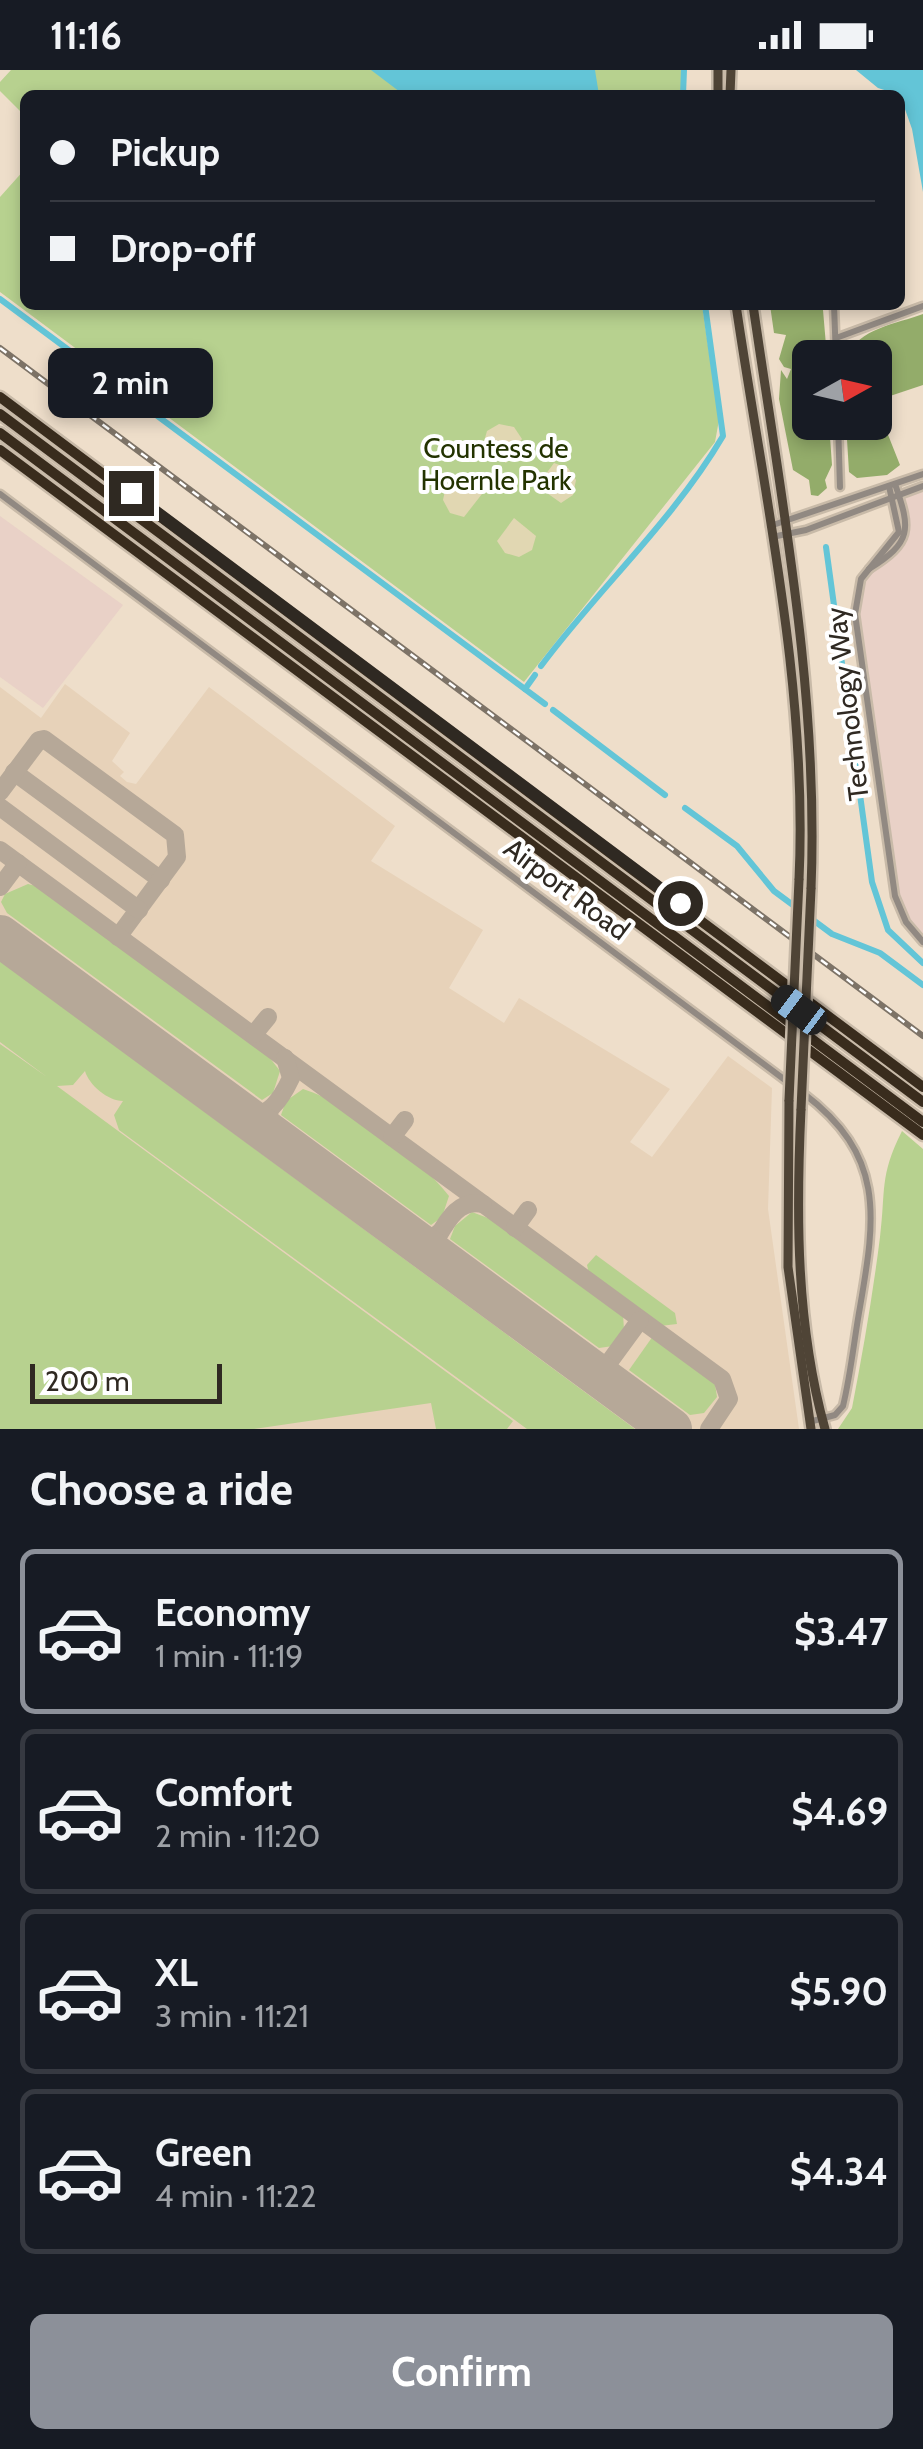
<!DOCTYPE html>
<html lang="en">
<head>
<meta charset="utf-8">
<style>
  :root { --surface:#171b24; --page:#242831; --text:#f1f3f6; --muted:#9ea1a6; --line:#363941; --accent:#8c9099 }
  body { margin:0; font-family:Cabin,sans-serif; background:var(--page); color:var(--text); height:100vh; display:flex; flex-direction:column; font-size:38px; white-space:nowrap }
  * { box-sizing:border-box; margin:0 }
  p { font-size:32px; color:var(--muted) }
  .icon { flex:none; width:55px; height:55px; fill:none; stroke:currentColor; stroke-width:2; stroke-linecap:round; stroke-linejoin:round }
  .map { position:relative; height:1359px; overflow:hidden }
  .sheet { display:flex; flex-direction:column; background:var(--surface); flex:1 }
  .sheet>* { flex:none }
  .top-card { position:absolute; left:20px; top:20px; width:885px; height:220px; border-radius:15px; box-shadow:0 5px 15px #0003; display:grid; align-content:center; height:220px; padding:0 30px; background:var(--surface) }
  .needle { width:65px; rotate:82deg }
  .buttons { position:absolute; left:792px; top:270px; display:grid; gap:20px }
  .buttons a { display:grid; place-items:center; width:100px; height:100px; border-radius:15px; background:var(--surface); box-shadow:0 5px 15px #0003; font-size:50px }
  .scale { position:absolute; left:30px; bottom:25px; width:192px; box-sizing:border-box; padding-left:10px; border:5px solid #2f2922; border-top:0; font-size:28px; line-height:35px; white-space:nowrap; color:#2f2922; -webkit-text-stroke:8px #fff; paint-order:stroke }
  .end { position:absolute; width:45px; height:45px; margin:-22px; border:12px solid #2f2922; background:#fff; box-shadow:0 0 0 5px #fff }
  .from { border-radius:50% }
  .bubble { position:absolute; height:70px; border-radius:15px; background:var(--surface); box-shadow:0 5px 15px #0003; font-size:32px; font-weight:700; line-height:70px; text-align:center }
  .car { position:absolute; width:30px; height:60px; margin:-30px -15px; border-radius:12px; box-shadow:0 0 8px 2px #0007; background:linear-gradient(#222 24%,#8ab4d8 0 40%,#222 0 76%,#8ab4d8 0 86%,#222 0) }
  .top-card b { display:flex; align-items:center; gap:35px; height:95px; font-size:38px }
  .top-card b+b { border-top:2px solid var(--line) }
  .top-card i { width:25px; height:25px; background:var(--text) }
  ul { padding:0; list-style:none }
  li { display:flex; align-items:center; gap:30px; height:165px; margin:0 20px 15px; padding:0 10px; border:5px solid var(--line); border-radius:15px }
  li div { flex:1 }
  li b { display:block; font-size:38px }
  li em { font-style:normal; font-weight:700 }
  li.current { border-color:var(--accent) }
  li>.icon { width:90px; height:90px; stroke-width:1.5 }
  h2 { padding:0 30px; font-size:45px; line-height:120px }
  .action { display:flex; gap:20px; margin-top:auto; padding:20px 30px }
  .action a { flex:1; height:115px; border-radius:15px; background:var(--accent); color:#fff; font-size:40px; font-weight:700; line-height:115px; text-align:center }
  .status { display:flex; justify-content:space-between; align-items:center; height:70px; padding:0 50px; background:var(--surface); direction:ltr }
  .status svg { height:28px; fill:currentColor }
  .map>svg:first-child { display:block }
</style>
</head>
<body>
<div class="status"><b>11:16</b><svg viewBox="0 0 49 12"><path d="M0 12V9h3v3zM5 12V6h3v6zM10 12V3h3v9zM15 12V0h3v12zM26 1h20v11H26zM47 4h2v5h-2z"/></svg></div>
<div class="map">
<svg width="923" height="1359" viewBox="0 0 923 1359">
  <rect width="100%" height="100%" fill="#eedeca"/>
  <g fill="#e9d1c7">
    <polygon points="923,416 923,872 900,839 855,544 864,503 882,491 906,464 899,426"/>
    <polygon points="0,446 123,535 43,638 0,607"/>
  </g>
  <polygon fill="#e7d2b9" points="65,614 130,663 112,691 124,702 120,706 127,712 136,714 209,617 395,756 371,791 483,860 449,918 504,953 519,928 670,1019 630,1072 652,1087 728,986 772,1018 768,1139 799,1359 0,1359 0,617 41,648"/>
  <g fill="#b7d18f">
    <polygon points="11,0 686,0 684,25 25,25 25,46 0,21 0,12"/>
    <polygon points="25,99 25,235 702,235 719,350 715,372 524,612 0,222 0,127"/>
    <polygon points="28,814 40,817 266,983 280,1001 273,1023 262,1030 7,843 1,832 5,824"/>
    <path d="M 0,891 L 635,1359 L 527,1359 L 119,1060 L 114,1045 L 123,1031 C 108,1031 89,1015 85,1001 L 73,1015 L 57,1016 L 513,1351 L 507,1359 L 436,1359 L 431,1333 L 254,1359 L 0,1359 L 0,974 L 47,1007 L 0,972 Z"/>
    <path d="M 303,1019 C 355,1036 415,1084 449,1126 L 442,1147 L 431,1155 L 281,1045 L 286,1031 Z"/>
    <path d="M 902,1061 L 923,1079 L 923,1359 L 838,1359 L 852,1338 C 863,1282 873,1223 880,1167 C 886,1120 879,1107 902,1061 Z"/>
    <polygon points="472,1142 493,1150 623,1244 624,1260 613,1276 599,1278 450,1169 455,1156"/>
    <polygon points="596,1185 675,1243 677,1254 660,1256 589,1204 587,1195"/>
    <polygon points="653,1266 715,1314 717,1327 704,1343 690,1345 629,1300"/>
  </g>
  <g fill="#93ac6a">
    <polygon points="770,235 818,235 823,240 827,287 810,288 810,352 829,353 832,395 825,410 827,418 818,426 811,425 809,410 793,400 779,329 781,300 787,309 791,299 784,297 779,289 786,265 774,263"/>
    <path d="M 923,244 L 923,315 L 887,327 L 877,337 L 900,395 L 887,405 L 857,408 L 849,402 L 846,353 L 875,352 L 875,288 L 847,287 C 858,258 897,254 923,244 Z"/>
  </g>
  <g fill="#e1d7b2">
    <polygon points="499,354 514,357 522,369 506,393 483,375 487,361"/>
    <polygon points="554,393 568,398 576,410 573,425 561,433 537,416"/>
    <polygon points="458,408 482,424 464,447 450,443 443,430 446,416"/>
    <polygon points="514,448 536,466 532,480 519,487 505,483 497,471"/>
  </g>
  <g fill="#63c5d7">
    <polygon points="371,0 595,0 599,25 404,25"/>
    <polygon points="856,0 923,0 923,122 912,59 900,25 878,18"/>
  </g>
  <g fill="none" stroke-linecap="round" stroke-linejoin="round">
    <g stroke="#63c5d7" stroke-width="6">
      <polyline points="683,25 684,0"/>
      <polyline points="0,229 545,634"/>
      <polyline points="826,477 872,812 888,860 923,893"/>
      <path d="M 541,596 C 599,518 673,451 723,366 L 705,235"/>
      <polyline points="525,619 535,605"/>
      <polyline points="553,640 665,725"/>
      <polyline points="685,738 737,776 774,821 832,864 880,883 923,915"/>
    </g>
    <g stroke="#b6a898" stroke-width="18">
      <polyline points="14,702 161,810"/>
      <polyline points="0,722 39,670 44,669 175,765 177,787 118,867"/>
      <polyline points="0,737 139,840"/>
      <polyline points="0,780 722,1309 729,1329 709,1359"/>
      <polyline points="0,817 18,793"/>
      <polyline points="254,964 268,947"/>
      <polyline points="270,1040 267,1052 272,1066"/>
      <path d="M 244,1045 C 269,1049 281,1029 291,1008 L 285,988"/>
      <polyline points="392,1067 405,1050"/>
      <polyline points="515,1158 528,1140"/>
      <polyline points="414,1170 429,1171 440,1162"/>
      <path d="M 442,1190 L 437,1168 C 448,1149 459,1129 483,1134"/>
      <polyline points="599,1306 640,1250"/>
    </g>
    <polyline stroke="#b6a898" stroke-width="42" points="0,866 671,1359"/>
    <g stroke="#c8baa8" stroke-width="11">
      <g id="minor">
        <polyline points="834,235 836,288"/>
        <polyline points="836,268 923,236"/>
        <polyline points="838,352 840,417"/>
        <polyline points="889,416 899,462 861,509 855,544 895,826 906,852 923,872"/>
        <polyline points="0,424 789,1013"/>
        <polyline points="770,456 923,404"/>
        <polyline points="772,467 806,460 923,416"/>
        <path d="M 869,499 C 912,472 911,460 895,414"/>
        <path d="M 803,1023 C 885,1085 876,1145 860,1237 C 854,1270 851,1303 843,1336 L 835,1345 L 809,1352"/>
      </g>
    </g>
    <g stroke="#c8baa8" stroke-width="14">
      <g id="major">
        <polyline points="718,25 718,0"/>
        <polyline points="730,25 731,0"/>
        <path d="M 736,235 C 764,426 808,617 799,810"/>
        <path d="M 753,235 C 781,429 819,622 811,819"/>
        <polyline points="789,1030 788,1197 811,1359"/>
        <path d="M 801,1039 C 796,1146 796,1255 825,1359"/>
      </g>
    </g>
    <g stroke="#c8baa8" stroke-width="15">
      <g id="highway">
        <polyline points="0,327 923,1017"/>
        <polyline points="0,344 923,1032"/>
        <polyline points="0,363 923,1052"/>
        <polyline points="0,380 923,1065"/>
      </g>
    </g>
    <use href="#minor" stroke="#918982" stroke-width="6"/>
    <use href="#major" stroke="#4f4436" stroke-width="9"/>
    <use href="#highway" stroke="#392c1d" stroke-width="10"/>
    <g stroke="#7d7367" stroke-width="6">
      <polyline id="rail" points="0,278 923,966"/>
    </g>
    <use href="#rail" stroke="#fff" stroke-width="2.5" stroke-dasharray="8" stroke-linecap="butt"/>
    <g stroke="#c8baa8" stroke-width="14" stroke-linecap="butt">
      <g id="major-bridge">
        <polyline points="789,1030 799,810"/>
        <polyline points="801,1039 811,819"/>
      </g>
    </g>
    <use href="#major-bridge" stroke="#4f4436" stroke-width="9"/>
  </g>
  <g fill="none" stroke-linecap="round" stroke-linejoin="round">
    <polyline stroke="#2f2922" stroke-width="12" points="131,423 680,833"/>
  </g>
  <g text-anchor="middle" dominant-baseline="central" stroke-width="8" stroke-linejoin="round" paint-order="stroke">
    <g font-size="28" fill="#233300" stroke="#fff">
      <text x="496" y="378">Countess de<tspan x="496" dy="32">Hoernle Park</tspan></text>
    </g>
    <g font-size="28" fill="#2f2922" stroke="#fff">
      <text transform="translate(847 634) rotate(-97)">Technology Way</text>
      <text transform="translate(567 819) rotate(37)">Airport Road</text>
    </g>
  </g>
</svg>
<div class="buttons">
<a><svg class="needle" viewBox="-14 -14 28 28"><path d="M0-13l5 13h-10z" fill="#e53935"/><path d="M0 13l5-13h-10z" fill="#9ea1a6"/></svg></a>
</div>
<div class="scale">200 m</div>
<i class="end from" style="left:680px;top:833px"></i>
<i class="end" style="left:131px;top:423px"></i>
<div class="bubble" style="left:48px;top:278px;width:165px">2 min</div>
<i class="car" style="left:799px;top:940px;rotate:307deg"></i>
<div class="top-card">
<b><i class="from"></i>Pickup</b>
<b><i></i>Drop-off</b>
</div>
</div>
<section class="sheet">
<h2>Choose a ride</h2>
<ul>
<li class="current"><svg class="icon" aria-label="car" viewBox="0 0 24 24"><path d="M5 17H2v-5l4-1 3-4h7l3 4 3 1v5h-3M9 17h6M6 11h13"/><circle cx="7" cy="17" r="2"/><circle cx="17" cy="17" r="2"/></svg><div><b>Economy</b><p>1 min · 11:19</p></div><em>$3.47</em></li>
<li><svg class="icon" aria-label="car" viewBox="0 0 24 24"><path d="M5 17H2v-5l4-1 3-4h7l3 4 3 1v5h-3M9 17h6M6 11h13"/><circle cx="7" cy="17" r="2"/><circle cx="17" cy="17" r="2"/></svg><div><b>Comfort</b><p>2 min · 11:20</p></div><em>$4.69</em></li>
<li><svg class="icon" aria-label="car" viewBox="0 0 24 24"><path d="M5 17H2v-5l4-1 3-4h7l3 4 3 1v5h-3M9 17h6M6 11h13"/><circle cx="7" cy="17" r="2"/><circle cx="17" cy="17" r="2"/></svg><div><b>XL</b><p>3 min · 11:21</p></div><em>$5.90</em></li>
<li><svg class="icon" aria-label="car" viewBox="0 0 24 24"><path d="M5 17H2v-5l4-1 3-4h7l3 4 3 1v5h-3M9 17h6M6 11h13"/><circle cx="7" cy="17" r="2"/><circle cx="17" cy="17" r="2"/></svg><div><b>Green</b><p>4 min · 11:22</p></div><em>$4.34</em></li>
</ul>
<div class="action"><a>Confirm</a></div>
</section>
</body>
</html>
